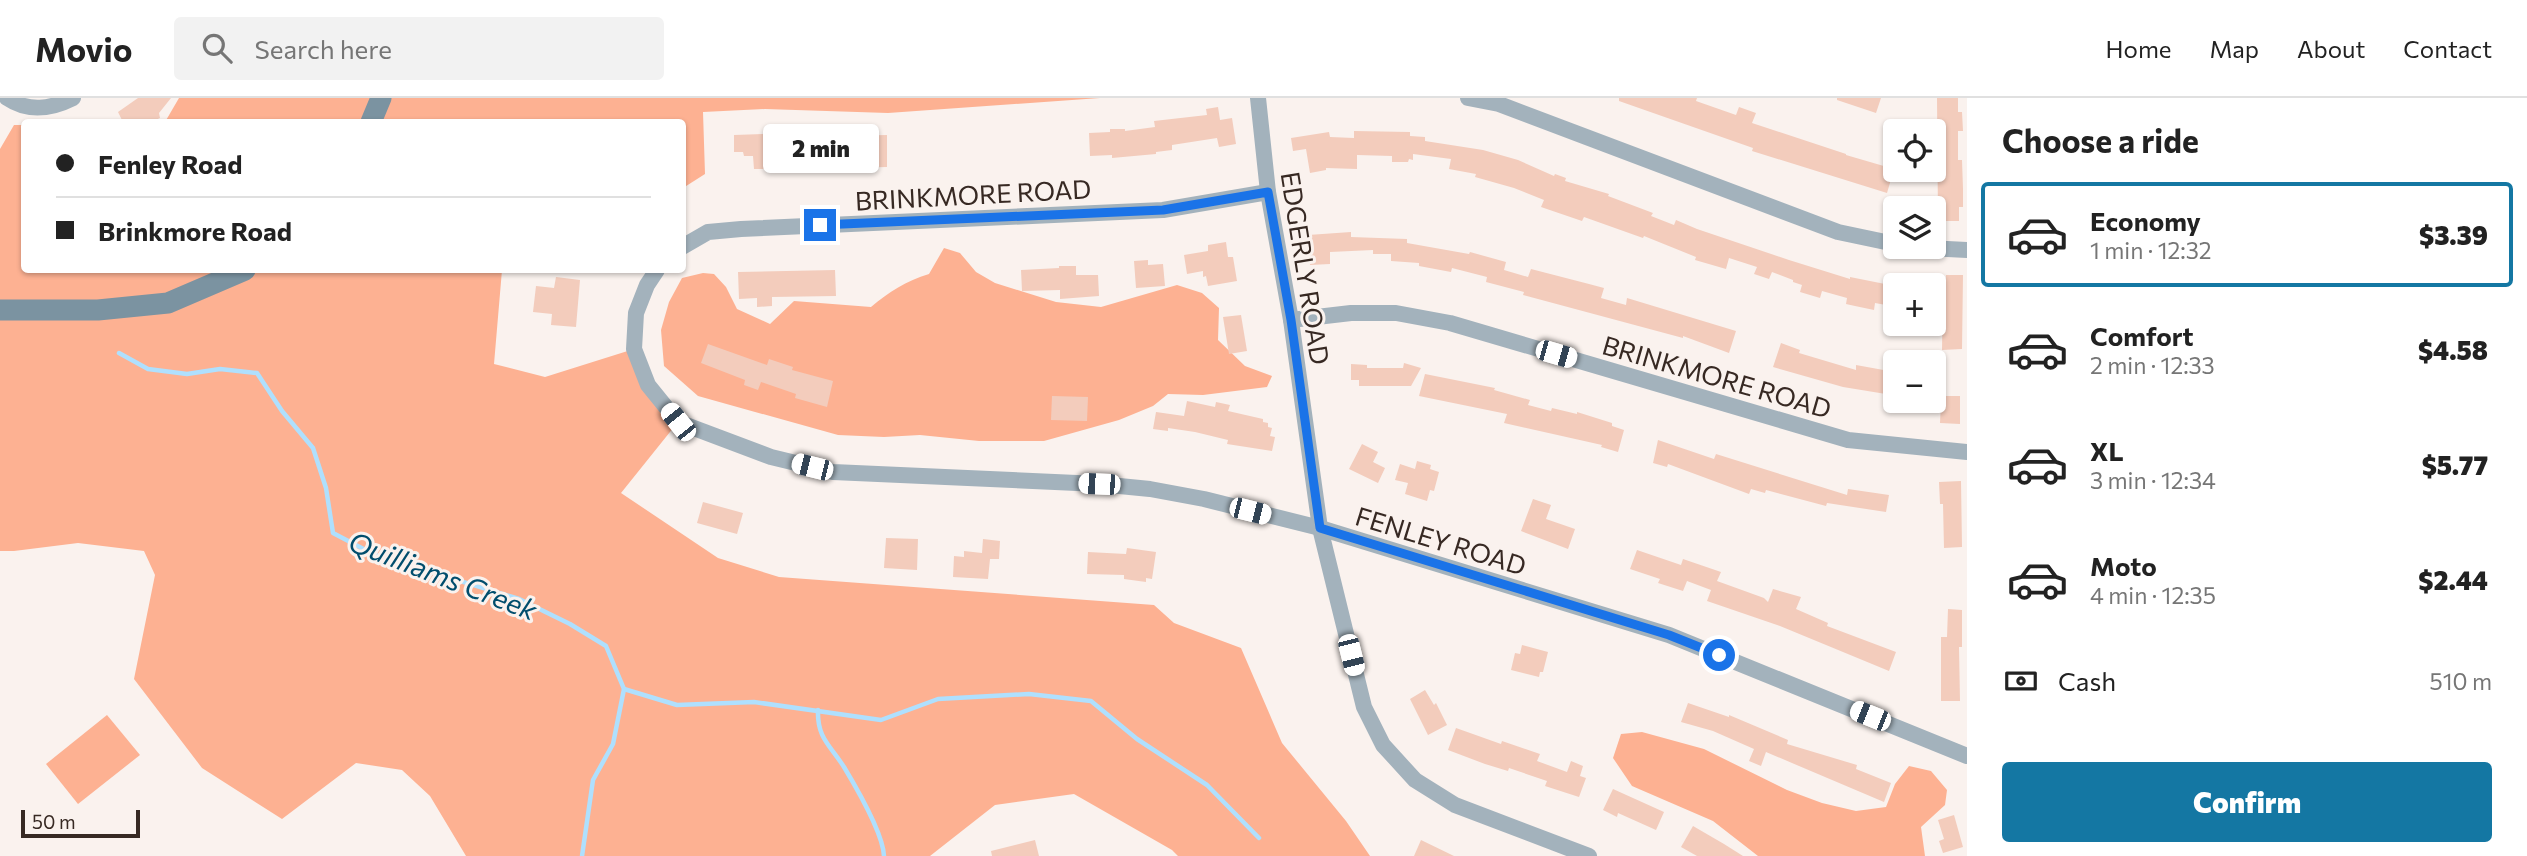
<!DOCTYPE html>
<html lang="en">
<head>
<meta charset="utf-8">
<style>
  :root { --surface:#fff; --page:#f2f2f2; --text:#222; --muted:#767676; --line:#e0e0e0; --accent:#1477a3 }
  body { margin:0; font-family:Commissioner,sans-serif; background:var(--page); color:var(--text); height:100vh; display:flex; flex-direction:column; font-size:26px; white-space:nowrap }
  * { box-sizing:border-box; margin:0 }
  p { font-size:23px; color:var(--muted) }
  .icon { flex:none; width:38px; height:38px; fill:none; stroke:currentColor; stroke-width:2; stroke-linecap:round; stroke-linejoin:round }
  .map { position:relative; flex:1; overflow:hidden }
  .side { display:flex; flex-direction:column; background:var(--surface); width:560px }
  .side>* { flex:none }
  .banner { position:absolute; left:21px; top:21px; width:665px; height:154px; border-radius:7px; box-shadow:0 2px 5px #0004; display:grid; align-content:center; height:154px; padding:0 35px; background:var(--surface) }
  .controls { position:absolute; left:1883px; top:21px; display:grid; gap:14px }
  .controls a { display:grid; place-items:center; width:63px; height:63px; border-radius:7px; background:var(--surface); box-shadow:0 2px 5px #0004; font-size:35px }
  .scale { position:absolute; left:21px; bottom:18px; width:119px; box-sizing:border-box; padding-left:7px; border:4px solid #372923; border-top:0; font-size:19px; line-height:24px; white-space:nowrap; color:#372923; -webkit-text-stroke:5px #faf2ee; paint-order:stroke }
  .end { position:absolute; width:32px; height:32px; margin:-16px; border:9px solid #1a73e8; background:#fff; box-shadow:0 0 0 4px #fff }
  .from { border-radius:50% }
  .bubble { position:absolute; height:49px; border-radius:7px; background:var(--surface); box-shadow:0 2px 5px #0004; font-size:23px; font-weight:800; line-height:49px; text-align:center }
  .car { position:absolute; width:21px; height:42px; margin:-21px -10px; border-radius:9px; box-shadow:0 0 5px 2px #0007; background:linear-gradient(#fff 24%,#345 0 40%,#fff 0 76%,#345 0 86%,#fff 0) }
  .banner b { display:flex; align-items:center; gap:24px; height:66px; font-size:26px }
  .banner b+b { border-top:2px solid var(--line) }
  .banner i { width:18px; height:18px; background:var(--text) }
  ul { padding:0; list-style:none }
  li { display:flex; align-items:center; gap:21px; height:105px; margin:0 14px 10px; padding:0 21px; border:4px solid transparent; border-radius:7px }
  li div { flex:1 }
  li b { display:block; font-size:26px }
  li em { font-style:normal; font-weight:800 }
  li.current { border-color:var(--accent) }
  li>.icon { width:63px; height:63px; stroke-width:1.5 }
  h2 { padding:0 35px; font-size:32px; line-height:84px }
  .pay { display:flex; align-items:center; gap:18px; height:77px; padding:0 35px; font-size:26px }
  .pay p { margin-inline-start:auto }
  .action { display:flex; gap:14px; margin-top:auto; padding:14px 35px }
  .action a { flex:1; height:80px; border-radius:7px; background:var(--accent); color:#fff; font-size:28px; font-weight:800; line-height:80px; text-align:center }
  header { display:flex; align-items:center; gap:42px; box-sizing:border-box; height:98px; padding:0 35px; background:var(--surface); border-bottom:2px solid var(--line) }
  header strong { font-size:33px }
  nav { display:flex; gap:38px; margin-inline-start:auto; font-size:24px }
  .search { width:490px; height:63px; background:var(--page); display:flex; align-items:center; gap:18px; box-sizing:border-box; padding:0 24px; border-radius:7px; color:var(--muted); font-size:26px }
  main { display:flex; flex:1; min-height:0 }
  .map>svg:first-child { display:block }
</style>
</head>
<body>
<header>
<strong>Movio</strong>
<div class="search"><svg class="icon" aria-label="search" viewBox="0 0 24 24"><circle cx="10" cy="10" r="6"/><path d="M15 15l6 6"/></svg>Search here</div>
<nav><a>Home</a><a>Map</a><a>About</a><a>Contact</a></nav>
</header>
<main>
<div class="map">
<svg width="1967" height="758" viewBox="0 0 1967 758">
  <rect width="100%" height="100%" fill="#faf2ee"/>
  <g fill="#fdb192">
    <polygon points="179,0 1100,0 888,15 765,11 703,14 705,76 683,90 682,24 165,24"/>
    <polygon points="14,27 24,27 24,172 502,172 494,266 545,279 634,251 678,324 621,395 718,460 779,479 1154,507 1174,525 1241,550 1282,645 1346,723 1370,758 1178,758 1172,752 1074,696 995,707 930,758 466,758 430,698 402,672 356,665 282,721 202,670 134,581 155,477 144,453 78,445 14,453 0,453 0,51"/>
    <path d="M 944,150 L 960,155 L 976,174 L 995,185 L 1056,204 L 1101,209 L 1177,187 L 1202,195 L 1219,210 L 1218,242 L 1245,268 L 1272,278 L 1267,289 L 1203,297 L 1168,296 L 1153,308 L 1119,322 L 1044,343 L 979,343 L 920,337 L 884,339 L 838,337 L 698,298 L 664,268 L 661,232 L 669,204 L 682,180 L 703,175 L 714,176 L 726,189 L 737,211 L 770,226 L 794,203 L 871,209 C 889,194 906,183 929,176 Z"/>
    <polygon points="107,617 140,657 78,706 46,666"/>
    <polygon points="1642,634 1704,651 1787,692 1822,705 1856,713 1886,709 1895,686 1909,668 1931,673 1947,692 1945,707 1921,729 1925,758 1758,758 1713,723 1632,688 1613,660 1621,636"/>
  </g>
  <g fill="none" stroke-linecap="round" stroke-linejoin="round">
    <g stroke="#afe0fe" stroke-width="4.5">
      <polyline points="119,255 148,271 187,276 220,271 257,275 282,313 313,350 326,390 333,435 375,457 519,501 570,526 606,548 624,591 613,646 593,682 582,758"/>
      <polyline points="624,591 677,607 754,604 881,622 938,601 1029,596 1091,603 1137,641 1207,687 1259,740"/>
      <path d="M 818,612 C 817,640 830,647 844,669 C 856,689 883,736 884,758"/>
    </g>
  </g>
  <g fill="#f3ccbc">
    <polygon points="138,0 171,0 159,15 160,20 151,24 123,24 118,14"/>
    <polygon points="1619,0 1697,0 1696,3 1736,17 1739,9 1756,15 1752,25 1846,56 1846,57 1894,71 1887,95 1752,53 1753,50 1619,3"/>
    <polygon points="1837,0 1881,0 1876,15 1837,2"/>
    <polygon points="1937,0 1958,0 1958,14 1962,14 1963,33 1958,33 1958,62 1962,62 1963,91 1963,109 1959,109 1959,123 1938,123"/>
    <polygon points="1218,9 1220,22 1232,20 1236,46 1219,49 1217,40 1172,47 1172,52 1156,54 1156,56 1112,60 1112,57 1090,58 1089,35 1110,34 1110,31 1125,31 1125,33 1155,29 1154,23 1207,17 1206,11"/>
    <polygon points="1354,33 1410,34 1410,38 1425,39 1425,43 1483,52 1518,62 1554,78 1555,76 1566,80 1565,83 1609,96 1608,98 1653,115 1651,118 1674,127 1676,122 1697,131 1789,162 1850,181 1850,179 1890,187 1886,207 1875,205 1874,212 1855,208 1846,206 1847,200 1822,193 1820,200 1800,194 1802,187 1793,184 1793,182 1772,174 1769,181 1754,176 1757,169 1729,160 1726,171 1695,162 1696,159 1644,138 1643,140 1584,119 1582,123 1541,109 1544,102 1514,90 1475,79 1476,76 1449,71 1451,61 1413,56 1413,62 1409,61 1408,64 1392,64 1392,58 1357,57 1357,71 1326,70 1326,72 1310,75 1306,51 1293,53 1291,40 1329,34 1330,39 1354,40"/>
    <polygon points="763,36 763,44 766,44 767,46 810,45 810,40 839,38 887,37 887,69 839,70 839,68 812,67 768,68 768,71 754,71 753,58 744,58 743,54 734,54 734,37"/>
    <polygon points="1351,134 1351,139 1407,141 1407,145 1469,156 1470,154 1506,164 1504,172 1528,179 1531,171 1589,186 1604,190 1601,200 1626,207 1627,200 1736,233 1729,255 1683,238 1683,240 1523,197 1524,194 1486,184 1487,179 1452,170 1451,174 1419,168 1419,165 1391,163 1391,156 1373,156 1373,152 1330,154 1330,166 1310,167 1308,137"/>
    <polygon points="1226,144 1228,159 1233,159 1237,183 1208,188 1206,178 1203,179 1203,173 1187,176 1184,157 1208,153 1208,147"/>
    <polygon points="1148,162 1148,167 1163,166 1165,188 1136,190 1134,163"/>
    <polygon points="1059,168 1076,168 1076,177 1098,177 1099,198 1060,201 1060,192 1022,193 1021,172 1059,170"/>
    <polygon points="835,172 836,198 772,199 772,208 757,209 757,200 739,201 738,174"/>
    <polygon points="1946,177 1963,177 1962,251 1942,252 1943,188 1946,188"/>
    <polygon points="556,179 580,182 576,229 551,227 552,216 533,214 536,188 554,190"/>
    <polygon points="1241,217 1247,253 1229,256 1223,219"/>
    <polygon points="1781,245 1800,252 1799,255 1856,272 1856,267 1889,273 1888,279 1895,280 1892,297 1843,289 1773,269"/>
    <polygon points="708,246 767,267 769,261 793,269 792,272 833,283 827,309 795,300 796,296 761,284 758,292 744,287 745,282 701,265"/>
    <polygon points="1404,265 1421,270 1411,288 1359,288 1359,282 1351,282 1351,266 1367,267 1367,270 1403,270"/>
    <polygon points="1425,276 1495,290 1494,292 1530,302 1528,307 1551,313 1552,310 1577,316 1577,314 1612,325 1612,328 1624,332 1618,354 1601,349 1602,347 1504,325 1507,316 1419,298"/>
    <polygon points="1052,298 1088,299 1087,323 1051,322"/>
    <polygon points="1945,298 1960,298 1960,326 1940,325 1941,304 1945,304"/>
    <polygon points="1187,303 1215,309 1216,304 1230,307 1228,313 1263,321 1263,324 1268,325 1268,329 1272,330 1270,338 1275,339 1272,353 1227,346 1228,342 1195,334 1168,330 1168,333 1153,331 1156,314 1184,318"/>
    <polygon points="1658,342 1714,361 1716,356 1847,397 1848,391 1889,397 1886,414 1827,405 1826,408 1766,392 1765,395 1751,391 1749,396 1668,366 1667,369 1653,365"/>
    <polygon points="1362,346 1378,354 1373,364 1385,370 1378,385 1349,371"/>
    <polygon points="1417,363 1431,367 1430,371 1439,374 1434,393 1430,392 1427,403 1405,396 1408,385 1395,382 1400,366 1415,371"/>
    <polygon points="1961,383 1962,449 1944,450 1943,406 1940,406 1939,384"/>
    <polygon points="1533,401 1551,407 1546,421 1575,431 1568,451 1521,433"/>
    <polygon points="703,404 743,415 737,436 697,425"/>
    <polygon points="886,440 918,441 917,472 884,470"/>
    <polygon points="983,441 1000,443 999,461 990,461 988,481 953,479 954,458 964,459 964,453 982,455"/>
    <polygon points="1127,450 1156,454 1152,481 1146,480 1146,484 1124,481 1124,477 1087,476 1088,454 1126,456"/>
    <polygon points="1637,452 1681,467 1683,461 1721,474 1717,483 1764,500 1768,504 1773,491 1801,499 1796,511 1828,525 1827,528 1896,554 1889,573 1780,528 1707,503 1711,492 1687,483 1683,493 1658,485 1660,481 1630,471"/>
    <polygon points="1948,511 1962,512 1962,549 1959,549 1960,603 1941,603 1941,539 1947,539"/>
    <polygon points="1522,547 1548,554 1543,574 1540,574 1539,579 1511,572 1515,555 1520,556"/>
    <polygon points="1425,592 1434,607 1436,605 1447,627 1428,637 1410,601"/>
    <polygon points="1688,605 1729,619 1729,617 1788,642 1787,646 1857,667 1856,671 1891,685 1884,704 1766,654 1761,668 1749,663 1754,651 1713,633 1681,624"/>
    <polygon points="1456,630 1501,646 1502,643 1540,656 1537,663 1567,674 1571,663 1583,668 1580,678 1586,680 1579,699 1545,688 1547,683 1509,670 1508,673 1485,666 1448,652"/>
    <polygon points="1613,691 1664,714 1656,732 1618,715 1617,719 1603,712"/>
    <polygon points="1954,717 1963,749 1943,755 1939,743 1944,741 1938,722"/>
    <polygon points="1693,728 1724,746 1743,758 1697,758 1681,749"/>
    <polygon points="1035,742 1039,758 992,758 991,753"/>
    <polygon points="1421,742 1454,758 1414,758"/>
  </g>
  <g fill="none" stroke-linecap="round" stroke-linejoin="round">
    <g stroke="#a3b2bc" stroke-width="16">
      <path d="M 7,0 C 29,15 51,11 73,0"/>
      <polyline points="1258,0 1268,94 1291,222 1320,430 1364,609 1383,647 1415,682 1455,707 1589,758"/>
      <polyline points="1468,0 1499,6 1838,134 1895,146"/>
      <polyline points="682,149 708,134 741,131 1163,112 1268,94"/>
      <polyline points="1908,149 1967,152"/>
      <polyline points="657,172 647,187 636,215 634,251 648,287 678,324 771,359 833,374 1099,386 1150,391 1204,401 1320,430 1669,537 1967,658"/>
      <polyline points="1291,222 1351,215 1396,215 1450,225 1848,342 1967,354"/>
    </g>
    <g stroke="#7b93a1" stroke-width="21">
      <polyline points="371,24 381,0"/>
      <polyline points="0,212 98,212 168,205 245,172"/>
    </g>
  </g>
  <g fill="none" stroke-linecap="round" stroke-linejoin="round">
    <polyline stroke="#1a73e8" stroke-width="9" points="820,127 1163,112 1268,94 1291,222 1320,430 1669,537 1719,557"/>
  </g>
  <g text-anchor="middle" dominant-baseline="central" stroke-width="6" stroke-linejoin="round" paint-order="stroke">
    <g font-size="26" fill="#372923" stroke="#faf2ee">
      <text transform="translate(973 96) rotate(-3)">BRINKMORE ROAD</text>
      <text transform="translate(1306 170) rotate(81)">EDGERLY ROAD</text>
      <text transform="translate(1717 278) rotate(16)">BRINKMORE ROAD</text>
      <text transform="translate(1441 442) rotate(17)">FENLEY ROAD</text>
    </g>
    <g font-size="28" font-style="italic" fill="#014d6d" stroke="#faf2ee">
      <text transform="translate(443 477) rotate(21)">Quilliams Creek</text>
    </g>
  </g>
</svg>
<div class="controls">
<a><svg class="icon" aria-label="locate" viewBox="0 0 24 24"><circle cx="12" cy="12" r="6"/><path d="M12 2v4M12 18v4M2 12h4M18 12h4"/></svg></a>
<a><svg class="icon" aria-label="layers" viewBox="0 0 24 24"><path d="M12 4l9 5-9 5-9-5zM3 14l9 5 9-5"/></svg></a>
<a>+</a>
<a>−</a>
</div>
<div class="scale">50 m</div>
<i class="end from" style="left:1719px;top:557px"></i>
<i class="end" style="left:820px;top:127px"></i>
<div class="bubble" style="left:763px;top:26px;width:116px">2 min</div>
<i class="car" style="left:1556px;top:256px;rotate:106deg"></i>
<i class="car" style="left:678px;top:324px;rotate:321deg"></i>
<i class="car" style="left:812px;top:369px;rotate:284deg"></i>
<i class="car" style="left:1099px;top:386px;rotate:272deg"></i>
<i class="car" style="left:1250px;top:413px;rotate:104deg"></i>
<i class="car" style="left:1351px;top:557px;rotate:166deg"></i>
<i class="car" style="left:1870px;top:618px;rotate:292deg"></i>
<div class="banner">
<b><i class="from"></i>Fenley Road</b>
<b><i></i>Brinkmore Road</b>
</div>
</div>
<section class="side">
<h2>Choose a ride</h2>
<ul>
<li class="current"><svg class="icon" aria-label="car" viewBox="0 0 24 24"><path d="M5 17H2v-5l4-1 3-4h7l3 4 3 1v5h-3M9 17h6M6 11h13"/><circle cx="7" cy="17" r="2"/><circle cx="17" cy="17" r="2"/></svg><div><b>Economy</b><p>1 min · 12:32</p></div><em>$3.39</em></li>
<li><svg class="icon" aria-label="car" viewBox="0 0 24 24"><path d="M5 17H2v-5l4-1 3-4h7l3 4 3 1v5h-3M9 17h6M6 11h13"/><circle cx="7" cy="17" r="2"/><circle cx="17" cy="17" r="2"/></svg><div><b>Comfort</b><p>2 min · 12:33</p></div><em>$4.58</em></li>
<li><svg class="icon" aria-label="car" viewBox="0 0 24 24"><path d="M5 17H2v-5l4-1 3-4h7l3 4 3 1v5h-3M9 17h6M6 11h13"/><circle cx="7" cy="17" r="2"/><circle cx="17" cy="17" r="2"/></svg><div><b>XL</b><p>3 min · 12:34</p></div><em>$5.77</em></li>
<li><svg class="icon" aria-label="car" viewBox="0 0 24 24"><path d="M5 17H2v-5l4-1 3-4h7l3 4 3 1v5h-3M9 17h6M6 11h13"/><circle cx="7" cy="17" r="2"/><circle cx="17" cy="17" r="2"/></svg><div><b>Moto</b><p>4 min · 12:35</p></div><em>$2.44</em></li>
</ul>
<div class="pay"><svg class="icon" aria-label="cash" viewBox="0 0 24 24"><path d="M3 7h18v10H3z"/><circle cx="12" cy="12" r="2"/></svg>Cash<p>510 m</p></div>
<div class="action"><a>Confirm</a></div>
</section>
</main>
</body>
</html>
